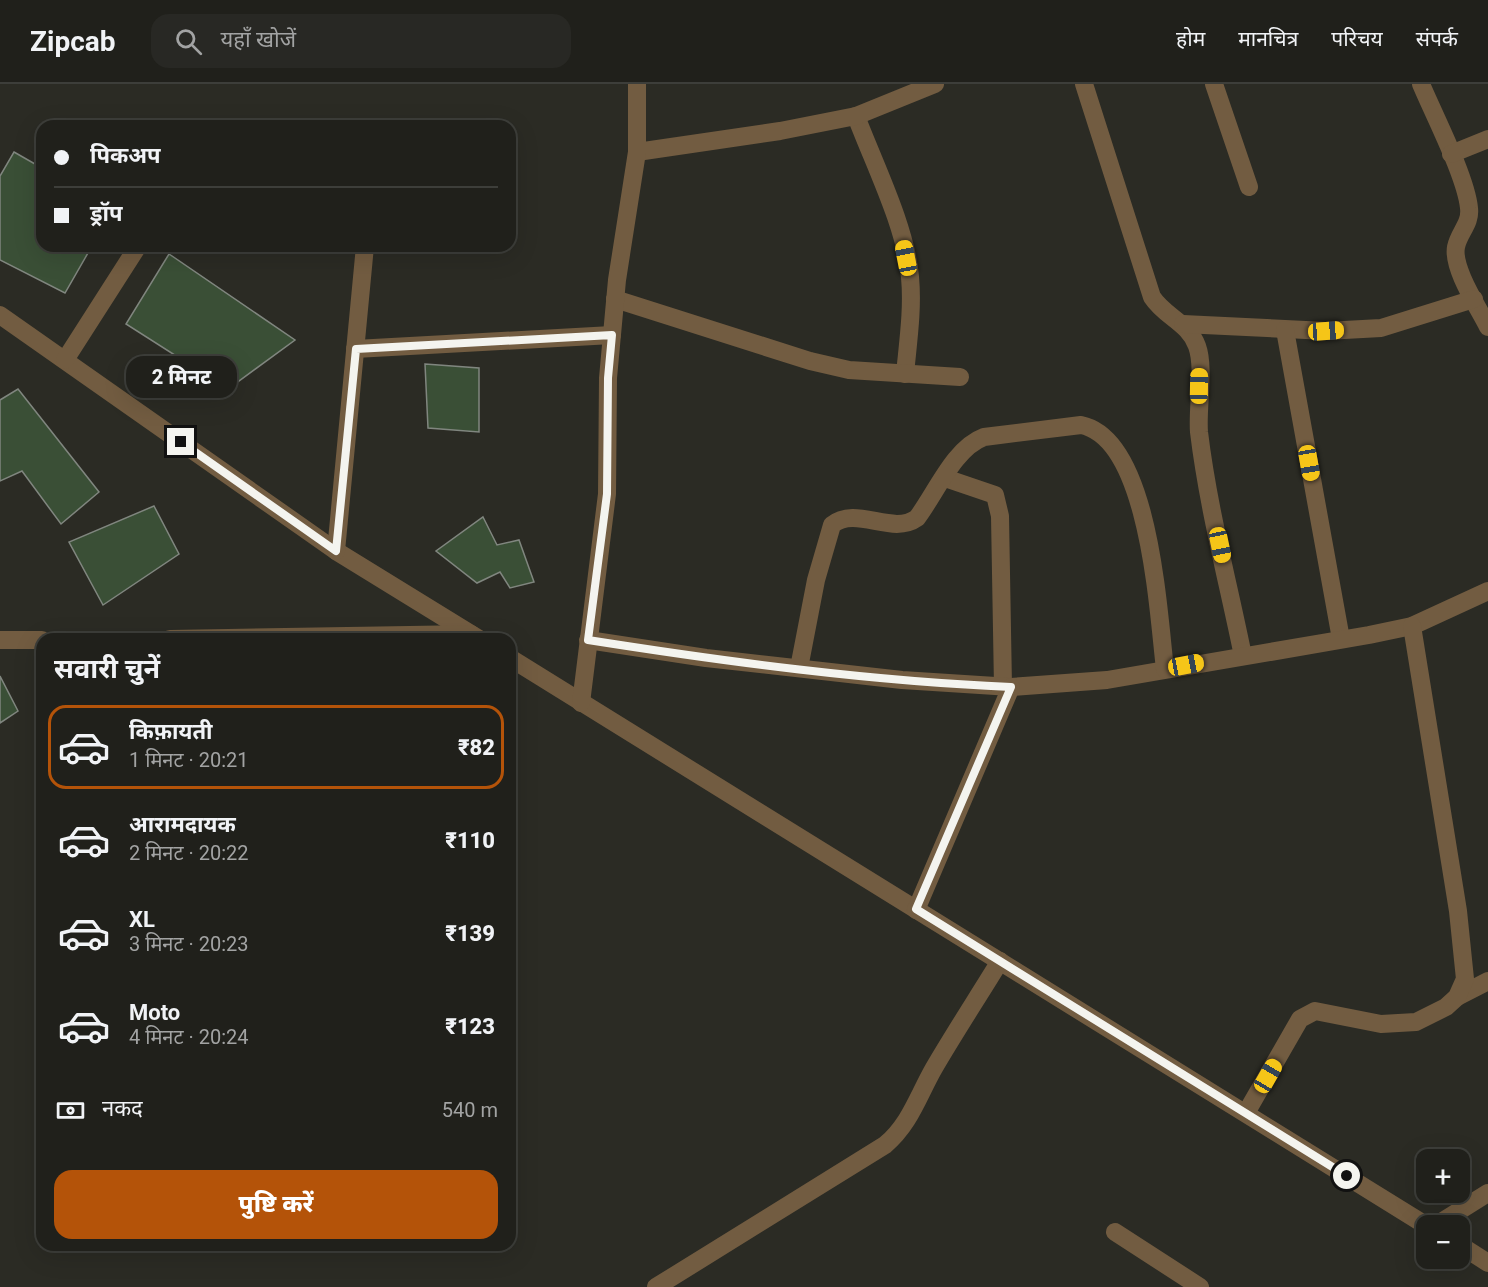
<!DOCTYPE html>
<html lang="hi">
<head>
<meta charset="utf-8">
<style>
  :root { --surface:#20201b; --page:#282824; --text:#f1f3f6; --muted:#a2a3a3; --line:#3d3e3a; --accent:#b45309 }
  body { margin:0; font-family:Roboto,"Noto Sans Devanagari",sans-serif; background:var(--page); color:var(--text); height:100vh; display:flex; flex-direction:column; font-size:22px; white-space:nowrap }
  * { box-sizing:border-box; margin:0 }
  p { font-size:20px; color:var(--muted) }
  .icon { flex:none; width:33px; height:33px; fill:none; stroke:currentColor; stroke-width:2; stroke-linecap:round; stroke-linejoin:round }
  .map { position:relative; flex:1; overflow:hidden }
  .panel { position:absolute; left:36px; top:549px; width:480px; height:618px; display:flex; flex-direction:column; background:var(--surface); border-radius:18px; box-shadow:0 6px 24px #0002,0 0 0 2px var(--line) }
  .panel>* { flex:none }
  .guide { position:absolute; left:36px; top:36px; width:480px; height:132px; border-radius:18px; box-shadow:0 6px 24px #0002,0 0 0 2px var(--line); display:grid; align-content:center; height:132px; padding:0 18px; background:var(--surface) }
  .buttons { position:absolute; left:1416px; top:1065px; display:grid; gap:12px }
  .buttons a { display:grid; place-items:center; width:54px; height:54px; border-radius:12px; background:var(--surface); box-shadow:0 6px 24px #0002,0 0 0 2px var(--line); font-size:30px }
  .end { position:absolute; width:27px; height:27px; margin:-14px; border:8px solid #f4f4ef; background:#111; box-shadow:0 0 0 3px #111 }
  .from { border-radius:50% }
  .bubble { position:absolute; height:42px; border-radius:18px; background:var(--surface); box-shadow:0 6px 24px #0002,0 0 0 2px var(--line); font-size:20px; font-weight:800; line-height:42px; text-align:center }
  .car { position:absolute; width:18px; height:36px; margin:-18px -9px; border-radius:8px; box-shadow:0 0 4px 2px #0007; background:linear-gradient(#f5c518 24%,#345 0 40%,#f5c518 0 76%,#345 0 86%,#f5c518 0) }
  .guide b { display:flex; align-items:center; gap:21px; height:57px; font-size:22px }
  .guide b+b { border-top:2px solid var(--line) }
  .guide i { width:15px; height:15px; background:var(--text) }
  ul { padding:0; list-style:none }
  li { display:flex; align-items:center; gap:18px; height:84px; margin:0 12px 9px; padding:0 6px; border:3px solid transparent; border-radius:18px }
  li div { flex:1 }
  li b { display:block; font-size:22px }
  li em { font-style:normal; font-weight:800 }
  li.on { border-color:var(--accent) }
  li>.icon { width:54px; height:54px; stroke-width:1.5 }
  h2 { padding:0 18px; font-size:27px; line-height:72px }
  .pay { display:flex; align-items:center; gap:15px; height:66px; padding:0 18px; font-size:22px }
  .pay p { margin-inline-start:auto }
  .primary-button { display:flex; gap:12px; margin-top:auto; padding:12px 18px }
  .primary-button a { flex:1; height:69px; border-radius:18px; background:var(--accent); color:#fff; font-size:24px; font-weight:800; line-height:69px; text-align:center }
  header { display:flex; align-items:center; gap:36px; box-sizing:border-box; height:84px; padding:0 30px; background:var(--surface); border-bottom:2px solid var(--line) }
  header strong { font-size:28px }
  nav { display:flex; gap:33px; margin-inline-start:auto; font-size:21px }
  .search { width:420px; height:54px; background:var(--page); display:flex; align-items:center; gap:15px; box-sizing:border-box; padding:0 21px; border-radius:18px; color:var(--muted); font-size:22px }
  .map>svg:first-child { display:block }
</style>
</head>
<body>
<header>
<strong>Zipcab</strong>
<div class="search"><svg class="icon" aria-label="search" viewBox="0 0 24 24"><circle cx="10" cy="10" r="6"/><path d="M15 15l6 6"/></svg>यहाँ खोजें</div>
<nav><a>होम</a><a>मानचित्र</a><a>परिचय</a><a>संपर्क</a></nav>
</header>
<div class="map">
<svg width="1488" height="1203" viewBox="0 0 1488 1203">
  <rect width="100%" height="100%" fill="#2b2b24"/>
  <g fill="#3a4f36" stroke="#80867f" stroke-width="1.5">
    <polygon points="14,68 42,84 42,162 92,162 65,209 0,176 0,92"/>
    <polygon points="169,170 295,256 228,305 126,240"/>
    <polygon points="425,280 479,284 479,348 428,344"/>
    <polygon points="18,305 99,408 61,440 22,387 0,397 0,316"/>
    <polygon points="154,422 179,470 103,521 69,458"/>
    <polygon points="483,433 497,461 519,456 534,498 510,504 500,488 477,499 436,467"/>
    <polygon points="0,592 18,627 0,639"/>
  </g>
  <g fill="none" stroke-linecap="round" stroke-linejoin="round">
    <g stroke="#725c41" stroke-width="18">
      <path d="M 1084,0 L 1152,213 C 1165,233 1189,239 1197,262 C 1205,284 1197,323 1199,348 C 1208,423 1228,498 1243,572"/>
      <polyline points="1214,0 1249,103"/>
      <path d="M 1421,0 C 1434,31 1466,93 1469,124 C 1471,140 1459,148 1456,163 C 1452,184 1478,223 1488,243"/>
      <path d="M 856,32 C 874,80 906,143 910,193 C 913,225 908,258 905,290"/>
      <polyline points="637,68 780,47 856,32 935,0"/>
      <polyline points="1451,70 1488,55"/>
      <polyline points="615,215 810,277 849,286 960,293"/>
      <polyline points="0,231 336,467 479,555"/>
      <polyline points="1183,240 1326,247 1381,244 1474,215"/>
      <polyline points="1285,246 1341,555"/>
      <polyline points="355,265 612,251"/>
      <polyline points="65,276 138,162"/>
      <polyline points="945,394 995,411 1000,432 1003,603"/>
      <polyline points="336,467 365,162"/>
      <polyline points="170,555 471,550"/>
      <polyline points="0,556 42,556"/>
      <polyline points="588,556 706,574 902,596 1011,603 1107,596 1369,551 1412,542 1488,507"/>
      <polyline points="510,574 1427,1142"/>
      <path d="M 799,584 L 816,496 L 832,441 C 856,421 892,452 917,434 C 936,409 954,364 984,353 L 1081,341 C 1150,355 1158,528 1165,585"/>
      <polyline points="581,619 607,410 608,294 617,196 637,68 637,0"/>
      <polyline points="916,826 1011,603"/>
      <polyline points="1457,913 1488,897"/>
      <polyline points="1246,1029 1300,935 1315,927 1381,940 1416,938 1446,923 1457,913 1465,895 1458,827 1412,542"/>
      <polyline points="1435,1142 1488,1109"/>
      <polyline points="1115,1148 1200,1203"/>
      <polyline points="1460,1161 1488,1179"/>
      <path d="M 656,1203 L 885,1061 C 910,1040 918,1012 934,984 C 955,948 978,913 1000,877"/>
    </g>
  </g>
  <g fill="none" stroke-linecap="round" stroke-linejoin="round">
    <path stroke="#f4f4ef" stroke-width="8" d="M 181,358 L 336,467 L 356,265 L 612,251 L 608,294 L 607,410 L 588,556 C 728,578 870,597 1011,603 L 916,825 L 1347,1092"/>
  </g>
</svg>
<div class="buttons">
<a>+</a>
<a>−</a>
</div>
<i class="end from" style="left:1347px;top:1092px"></i>
<i class="end" style="left:181px;top:358px"></i>
<div class="bubble" style="left:126px;top:272px;width:111px">2 मिनट</div>
<i class="car" style="left:906px;top:174px;rotate:349deg"></i>
<i class="car" style="left:1326px;top:247px;rotate:86deg"></i>
<i class="car" style="left:1199px;top:302px;rotate:1deg"></i>
<i class="car" style="left:1309px;top:379px;rotate:170deg"></i>
<i class="car" style="left:1220px;top:461px;rotate:168deg"></i>
<i class="car" style="left:1186px;top:581px;rotate:79deg"></i>
<i class="car" style="left:1268px;top:992px;rotate:30deg"></i>
<div class="guide">
<b><i class="from"></i>पिकअप</b>
<b><i></i>ड्रॉप</b>
</div>
<section class="panel">
<h2>सवारी चुनें</h2>
<ul>
<li class="on"><svg class="icon" aria-label="car" viewBox="0 0 24 24"><path d="M5 17H2v-5l4-1 3-4h7l3 4 3 1v5h-3M9 17h6M6 11h13"/><circle cx="7" cy="17" r="2"/><circle cx="17" cy="17" r="2"/></svg><div><b>किफ़ायती</b><p>1 मिनट · 20:21</p></div><em>₹82</em></li>
<li><svg class="icon" aria-label="car" viewBox="0 0 24 24"><path d="M5 17H2v-5l4-1 3-4h7l3 4 3 1v5h-3M9 17h6M6 11h13"/><circle cx="7" cy="17" r="2"/><circle cx="17" cy="17" r="2"/></svg><div><b>आरामदायक</b><p>2 मिनट · 20:22</p></div><em>₹110</em></li>
<li><svg class="icon" aria-label="car" viewBox="0 0 24 24"><path d="M5 17H2v-5l4-1 3-4h7l3 4 3 1v5h-3M9 17h6M6 11h13"/><circle cx="7" cy="17" r="2"/><circle cx="17" cy="17" r="2"/></svg><div><b>XL</b><p>3 मिनट · 20:23</p></div><em>₹139</em></li>
<li><svg class="icon" aria-label="car" viewBox="0 0 24 24"><path d="M5 17H2v-5l4-1 3-4h7l3 4 3 1v5h-3M9 17h6M6 11h13"/><circle cx="7" cy="17" r="2"/><circle cx="17" cy="17" r="2"/></svg><div><b>Moto</b><p>4 मिनट · 20:24</p></div><em>₹123</em></li>
</ul>
<div class="pay"><svg class="icon" aria-label="cash" viewBox="0 0 24 24"><path d="M3 7h18v10H3z"/><circle cx="12" cy="12" r="2"/></svg>नकद<p>540 m</p></div>
<div class="primary-button"><a>पुष्टि करें</a></div>
</section>
</div>
</body>
</html>
